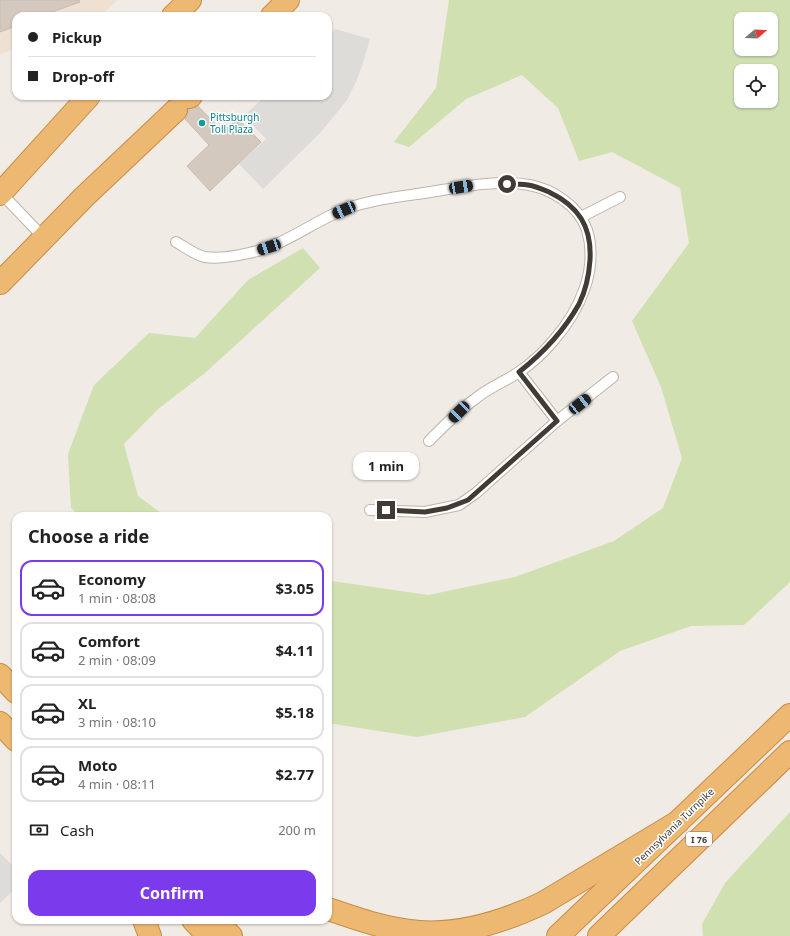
<!DOCTYPE html>
<html lang="en">
<head>
<meta charset="utf-8">
<style>
  :root { --surface:#fff; --page:#f2f2f2; --text:#222; --muted:#767676; --line:#e0e0e0; --accent:#7c3aed }
  body { margin:0; font-family:"Noto Sans",sans-serif; background:var(--page); color:var(--text); height:100vh; display:flex; flex-direction:column; font-size:15px; white-space:nowrap }
  * { box-sizing:border-box; margin:0 }
  p { font-size:13px; color:var(--muted) }
  .icon { flex:none; width:22px; height:22px; fill:none; stroke:currentColor; stroke-width:2; stroke-linecap:round; stroke-linejoin:round }
  .map { position:relative; flex:1; overflow:hidden }
  .drawer { position:absolute; left:12px; top:512px; width:320px; height:412px; display:flex; flex-direction:column; background:var(--surface); border-radius:12px; box-shadow:0 1px 3px #0004 }
  .drawer>* { flex:none }
  .top-card { position:absolute; left:12px; top:12px; width:320px; height:88px; border-radius:12px; box-shadow:0 1px 3px #0004; display:grid; align-content:center; height:88px; padding:0 16px; background:var(--surface) }
  .needle { width:26px; rotate:71deg }
  .fabs { position:absolute; left:734px; top:12px; display:grid; gap:8px }
  .fabs a { display:grid; place-items:center; width:44px; height:44px; border-radius:8px; background:var(--surface); box-shadow:0 1px 3px #0004; font-size:20px }
  .end { position:absolute; width:18px; height:18px; margin:-9px; border:5px solid #413b35; background:#fff; box-shadow:0 0 0 2px #fff }
  .from { border-radius:50% }
  .bubble { position:absolute; height:28px; border-radius:12px; background:var(--surface); box-shadow:0 1px 3px #0004; font-size:13px; font-weight:700; line-height:28px; text-align:center }
  .car { position:absolute; width:12px; height:24px; margin:-12px -6px; border-radius:5px; box-shadow:0 0 3px 1px #0007; background:linear-gradient(#222 24%,#8ab4d8 0 40%,#222 0 76%,#8ab4d8 0 86%,#222 0) }
  .top-card b { display:flex; align-items:center; gap:14px; height:38px; font-size:15px }
  .top-card b+b { border-top:1px solid var(--line) }
  .top-card i { width:10px; height:10px; background:var(--text) }
  ul { padding:0; list-style:none }
  li { display:flex; align-items:center; gap:12px; height:56px; margin:0 8px 6px; padding:0 8px; border:2px solid var(--line); border-radius:12px }
  li div { flex:1 }
  li b { display:block; font-size:15px }
  li em { font-style:normal; font-weight:700 }
  li.on { border-color:var(--accent) }
  li>.icon { width:36px; height:36px; stroke-width:1.5 }
  h2 { padding:0 16px; font-size:18px; line-height:48px }
  .pay { display:flex; align-items:center; gap:10px; height:44px; padding:0 16px; font-size:15px }
  .pay p { margin-inline-start:auto }
  .button { display:flex; gap:8px; margin-top:auto; padding:8px 16px }
  .button a { flex:1; height:46px; border-radius:12px; background:var(--accent); color:#fff; font-size:16px; font-weight:700; line-height:46px; text-align:center }
  .map>svg:first-child { display:block }
</style>
</head>
<body>
<div class="map">
<svg width="790" height="936" viewBox="0 0 790 936">
  <rect width="100%" height="100%" fill="#f0ebe4"/>
  <polygon fill="#f0e0d1" points="0,0 118,0 100,16 16,16 16,48 0,54"/>
  <g fill="#d0e0b1" fill-rule="evenodd">
    <path d="M 449,0 L 790,0 L 790,582 L 744,625 L 691,626 L 620,651 L 525,717 L 417,737 L 328,723 L 328,581 L 339,582 L 428,595 L 515,577 L 614,541 L 663,508 L 682,458 L 661,387 L 632,321 L 689,243 L 680,188 L 612,152 L 579,161 L 558,108 L 522,75 L 466,99 L 409,147 L 394,142 L 436,88 ZM 741,19 L 771,19 L 771,49 L 741,49 ZM 741,71 L 771,71 L 771,101 L 741,101 Z"/>
    <polygon points="303,248 320,268 205,373 158,409 124,444 138,496 165,516 79,516 71,508 68,454 94,385 149,333 195,338 248,280"/>
    <polygon points="790,812 790,936 703,936 702,924 725,883"/>
  </g>
  <g fill="#dedcd9">
    <polygon points="335,29 370,39 363,63 356,82 347,100 321,132 263,189 239,164 266,139 244,116 265,96 328,96 328,36"/>
    <polygon points="0,853 16,869 16,888 0,903"/>
  </g>
  <g fill="#d3c9be" stroke="#cabdaf">
    <polygon points="0,0 79,0 80,2 52,12 54,16 16,16 16,26 0,32"/>
    <polygon points="198,106 223,132 237,118 261,142 210,191 187,166 209,145 185,119 188,114 188,109"/>
  </g>
  <g fill="none" stroke-linecap="round" stroke-linejoin="round">
    <g stroke="#bdb5ab" stroke-width="12">
      <g id="lane">
        <polyline points="0,192 44,238"/>
        <polyline points="581,217 620,197"/>
        <path d="M 176,242 C 185,247 195,255 205,257 C 219,259 236,256 249,253 C 284,246 312,222 345,209 C 370,200 397,197 424,193 C 457,188 495,179 529,185 C 552,189 579,206 587,230 C 599,270 579,311 554,340 C 544,352 531,364 519,372 C 504,382 488,388 475,399 C 458,411 444,426 429,441"/>
        <polyline points="557,421 613,377"/>
        <polyline points="370,510 425,512 459,505 476,493 557,421 519,372"/>
      </g>
    </g>
    <g stroke="#cb8c44" stroke-width="24">
      <g id="highway">
        <polyline points="173,16 190,0"/>
        <polyline points="272,16 288,0"/>
        <polyline points="189,97 191,96"/>
        <polyline points="0,194 89,96"/>
        <polyline points="0,283 84,197 176,110"/>
        <polyline points="0,675 16,692"/>
        <polyline points="0,723 16,740"/>
        <path d="M 328,909 C 357,919 388,930 420,932 C 463,935 505,921 543,903 L 678,822"/>
        <polyline points="144,920 150,936"/>
        <polyline points="193,920 208,936"/>
        <polyline points="216,920 231,936"/>
        <polyline points="558,936 790,715"/>
        <polyline points="599,936 790,752"/>
      </g>
    </g>
    <use href="#lane" stroke="#fff" stroke-width="10"/>
    <use href="#highway" stroke="#edb872" stroke-width="22"/>
  </g>
  <g fill="none" stroke-linecap="round" stroke-linejoin="round">
    <path stroke="#413b35" stroke-width="5" d="M 386,510 L 425,512 L 447,508 L 468,500 L 557,421 L 519,372 C 543,353 564,331 579,304 C 586,290 589,275 590,260 C 592,226 578,206 549,192 C 542,189 535,186 528,185 C 521,184 514,184 507,184"/>
  </g>
  <circle fill="#0f9aa8" stroke="#fff" stroke-width="1.5" cx="202" cy="123" r="4"/>
  <g text-anchor="middle" dominant-baseline="central" stroke-width="3" stroke-linejoin="round" paint-order="stroke">
    <rect fill="#fff" stroke="#7a7672" stroke-width="1" x="686" y="832" width="26" height="14" rx="3"/>
    <g font-size="9" font-weight="bold" fill="#413b35">
      <text x="699" y="839">I 76</text>
    </g>
    <g font-size="10" fill="#0d838f" stroke="#fff" text-anchor="start">
      <text x="210" y="117">Pittsburgh<tspan x="210" dy="12">Toll Plaza</tspan></text>
    </g>
    <g font-size="10" fill="#413b35" stroke="#fff">
      <text transform="translate(674 826) rotate(-44)">Pennsylvania Turnpike</text>
    </g>
  </g>
</svg>
<div class="fabs">
<a><svg class="needle" viewBox="-14 -14 28 28"><path d="M0-13l5 13h-10z" fill="#e53935"/><path d="M0 13l5-13h-10z" fill="#767676"/></svg></a>
<a><svg class="icon" aria-label="locate" viewBox="0 0 24 24"><circle cx="12" cy="12" r="6"/><path d="M12 2v4M12 18v4M2 12h4M18 12h4"/></svg></a>
</div>
<i class="end from" style="left:507px;top:184px"></i>
<i class="end" style="left:386px;top:510px"></i>
<div class="bubble" style="left:353px;top:452px;width:66px">1 min</div>
<i class="car" style="left:461px;top:187px;rotate:81deg"></i>
<i class="car" style="left:344px;top:210px;rotate:246deg"></i>
<i class="car" style="left:269px;top:247px;rotate:252deg"></i>
<i class="car" style="left:580px;top:404px;rotate:52deg"></i>
<i class="car" style="left:459px;top:412px;rotate:225deg"></i>
<div class="top-card">
<b><i class="from"></i>Pickup</b>
<b><i></i>Drop-off</b>
</div>
<section class="drawer">
<h2>Choose a ride</h2>
<ul>
<li class="on"><svg class="icon" aria-label="car" viewBox="0 0 24 24"><path d="M5 17H2v-5l4-1 3-4h7l3 4 3 1v5h-3M9 17h6M6 11h13"/><circle cx="7" cy="17" r="2"/><circle cx="17" cy="17" r="2"/></svg><div><b>Economy</b><p>1 min · 08:08</p></div><em>$3.05</em></li>
<li><svg class="icon" aria-label="car" viewBox="0 0 24 24"><path d="M5 17H2v-5l4-1 3-4h7l3 4 3 1v5h-3M9 17h6M6 11h13"/><circle cx="7" cy="17" r="2"/><circle cx="17" cy="17" r="2"/></svg><div><b>Comfort</b><p>2 min · 08:09</p></div><em>$4.11</em></li>
<li><svg class="icon" aria-label="car" viewBox="0 0 24 24"><path d="M5 17H2v-5l4-1 3-4h7l3 4 3 1v5h-3M9 17h6M6 11h13"/><circle cx="7" cy="17" r="2"/><circle cx="17" cy="17" r="2"/></svg><div><b>XL</b><p>3 min · 08:10</p></div><em>$5.18</em></li>
<li><svg class="icon" aria-label="car" viewBox="0 0 24 24"><path d="M5 17H2v-5l4-1 3-4h7l3 4 3 1v5h-3M9 17h6M6 11h13"/><circle cx="7" cy="17" r="2"/><circle cx="17" cy="17" r="2"/></svg><div><b>Moto</b><p>4 min · 08:11</p></div><em>$2.77</em></li>
</ul>
<div class="pay"><svg class="icon" aria-label="cash" viewBox="0 0 24 24"><path d="M3 7h18v10H3z"/><circle cx="12" cy="12" r="2"/></svg>Cash<p>200 m</p></div>
<div class="button"><a>Confirm</a></div>
</section>
</div>
</body>
</html>
